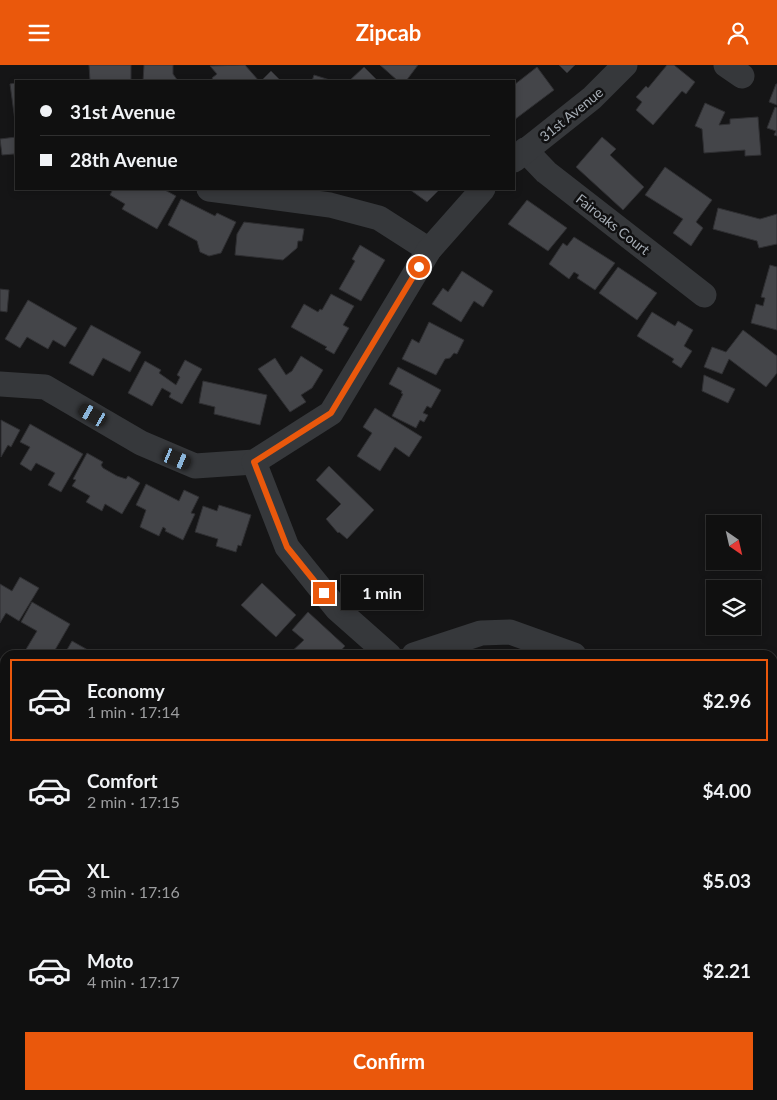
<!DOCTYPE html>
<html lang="en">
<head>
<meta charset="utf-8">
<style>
  :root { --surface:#101010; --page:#191919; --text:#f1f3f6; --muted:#9c9d9f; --line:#303030; --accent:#ea580c }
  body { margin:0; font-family:Lato,sans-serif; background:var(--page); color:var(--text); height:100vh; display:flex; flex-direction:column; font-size:19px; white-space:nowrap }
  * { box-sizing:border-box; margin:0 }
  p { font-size:16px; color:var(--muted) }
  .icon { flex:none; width:28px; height:28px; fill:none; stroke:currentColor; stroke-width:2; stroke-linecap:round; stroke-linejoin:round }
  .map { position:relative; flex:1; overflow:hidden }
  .panel { position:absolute; left:0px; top:585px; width:778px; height:450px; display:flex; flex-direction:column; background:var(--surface); border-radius:15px 15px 0 0; box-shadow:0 2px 8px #0003,0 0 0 1px var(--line) }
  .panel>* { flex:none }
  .banner { position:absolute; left:15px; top:15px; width:500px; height:110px; border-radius:0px; box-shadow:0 2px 8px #0003,0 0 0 1px var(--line); display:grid; align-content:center; height:110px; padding:0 25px; background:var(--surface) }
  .needle { width:32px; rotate:146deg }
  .tools { position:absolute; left:706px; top:450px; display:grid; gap:10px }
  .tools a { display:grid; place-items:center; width:55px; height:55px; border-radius:0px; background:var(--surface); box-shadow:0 2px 8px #0003,0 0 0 1px var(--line); font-size:25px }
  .end { position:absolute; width:22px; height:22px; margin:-11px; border:6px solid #ea580c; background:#fff; box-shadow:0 0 0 2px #fff }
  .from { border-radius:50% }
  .bubble { position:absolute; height:35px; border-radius:0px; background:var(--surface); box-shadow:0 2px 8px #0003,0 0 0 1px var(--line); font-size:16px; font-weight:700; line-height:35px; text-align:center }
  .car { position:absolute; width:15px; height:30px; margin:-15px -8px; border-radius:6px; box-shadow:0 0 4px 1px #0007; background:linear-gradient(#222 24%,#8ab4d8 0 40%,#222 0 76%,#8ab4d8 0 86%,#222 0) }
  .banner b { display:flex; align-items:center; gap:18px; height:48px; font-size:19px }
  .banner b+b { border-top:1px solid var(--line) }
  .banner i { width:12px; height:12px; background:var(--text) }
  ul { padding:9px 0 0; list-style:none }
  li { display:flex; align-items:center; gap:15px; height:82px; margin:0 10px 8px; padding:0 15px; border:2px solid transparent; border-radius:0px }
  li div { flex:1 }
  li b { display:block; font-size:19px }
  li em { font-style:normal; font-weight:700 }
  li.active { border-color:var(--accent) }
  li>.icon { width:45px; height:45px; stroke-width:1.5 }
  .action { display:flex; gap:10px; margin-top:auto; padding:10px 25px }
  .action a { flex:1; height:58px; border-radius:0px; background:var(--accent); color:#fff; font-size:20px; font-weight:700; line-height:58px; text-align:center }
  header { display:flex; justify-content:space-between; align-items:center; height:65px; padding:0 25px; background:var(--accent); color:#fff; font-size:22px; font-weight:700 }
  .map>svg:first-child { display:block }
</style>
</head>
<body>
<header><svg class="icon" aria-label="menu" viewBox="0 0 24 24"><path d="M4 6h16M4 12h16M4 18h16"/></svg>Zipcab<svg class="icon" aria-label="person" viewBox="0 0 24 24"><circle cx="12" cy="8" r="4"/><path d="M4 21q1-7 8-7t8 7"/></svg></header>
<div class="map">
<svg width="777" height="1035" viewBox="0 0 777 1035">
  <rect width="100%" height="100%" fill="#151516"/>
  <g fill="#444549" stroke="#2f2f32">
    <polygon points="89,0 131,0 131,16 90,16"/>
    <polygon points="144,0 173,0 173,9 178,16 143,16"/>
    <polygon points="245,0 259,16 214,16 212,13 217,9 210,1"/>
    <polygon points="380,0 418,0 406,16 398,16"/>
    <polygon points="559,0 575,0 567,8"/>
    <polygon points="667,0 674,0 695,17 686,29 682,26 653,60 636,45 642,37 636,32 646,21 648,23"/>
    <polygon points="364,2 378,16 349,16"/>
    <polygon points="537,2 554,25 514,55 514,20"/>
    <polygon points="271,6 281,16 261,16"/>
    <polygon points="314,10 333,16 312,16"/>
    <polygon points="16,18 16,63 10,19"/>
    <polygon points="776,19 777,19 777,40 769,37"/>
    <polygon points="705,38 725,47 719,60 730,59 730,54 758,52 761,90 745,91 745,85 704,88 702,64 695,61"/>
    <polygon points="775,42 777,43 777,71 774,70 776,66 767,63"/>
    <polygon points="16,72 16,96 15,96 14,89 2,90 0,74"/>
    <polygon points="602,72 616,84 610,90 644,122 623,145 576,102"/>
    <polygon points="665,102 712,135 696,157 703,163 691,181 673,168 683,154 645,130"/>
    <polygon points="113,124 163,124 176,131 157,164 122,144 125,139 110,130"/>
    <polygon points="409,124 440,124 427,137"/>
    <polygon points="181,134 215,151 217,148 236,157 221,188 209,191 200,187 197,176 168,160"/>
    <polygon points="527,135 567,163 548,186 508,159"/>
    <polygon points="718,143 760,154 777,149 777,179 759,183 757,176 713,164"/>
    <polygon points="244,157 304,164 302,176 298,176 297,183 283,195 235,190 237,169"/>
    <polygon points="574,172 615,198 595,225 577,213 579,210 574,207 569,214 549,199 563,178 567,181"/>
    <polygon points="360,180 385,195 361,236 339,224 355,196 352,194"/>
    <polygon points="770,200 777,202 777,265 751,258 756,239 763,241 765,233 761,232"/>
    <polygon points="618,202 657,228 637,255 599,228"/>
    <polygon points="462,206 493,226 483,242 474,236 461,257 432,239 443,223 448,227"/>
    <polygon points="0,224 9,225 7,247 0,246"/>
    <polygon points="331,229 354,241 343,260 349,263 334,289 325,284 327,282 291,262 304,239 318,247 320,244 322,245"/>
    <polygon points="28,235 77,263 65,282 53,275 48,284 27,272 20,283 5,274"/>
    <polygon points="652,247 675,261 678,256 693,265 684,281 692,286 681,303 672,297 674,294 637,271"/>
    <polygon points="429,257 464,275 457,289 454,288 450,293 445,294 436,310 402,294 412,274 419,278"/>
    <polygon points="91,260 141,287 130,307 103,293 93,311 69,298"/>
    <polygon points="743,265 777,291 777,308 766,322 729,294 722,309 704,302 712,282 726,287"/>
    <polygon points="301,291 323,305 312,323 301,330 306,337 290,347 258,304 275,293 286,310 292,306"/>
    <polygon points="185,295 202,304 182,339 169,332 171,328 162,323 152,341 128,328 145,296 161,305 159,308 176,320 180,312 177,310"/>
    <polygon points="398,302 441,325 431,343 427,341 423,348 428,350 424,357 420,355 416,363 392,351 403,329 401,328 402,326 389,319"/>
    <polygon points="704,310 735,324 728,338 702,326"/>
    <polygon points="203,316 267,330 260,360 214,349 215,342 199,338"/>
    <polygon points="375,343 422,372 409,392 395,382 380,406 357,391 372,368 363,362"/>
    <polygon points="1,355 20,365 11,382 8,380 1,392"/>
    <polygon points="30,359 83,389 61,427 48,420 55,408 36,398 31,406 20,399 30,382 20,377"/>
    <polygon points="87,388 103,397 101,400 103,403 117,411 126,414 128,411 140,418 122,449 105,439 102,446 86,437 90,431 72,421 76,415 73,414"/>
    <polygon points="329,401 374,445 347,474 339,467 338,468 326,454 341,439 316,415"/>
    <polygon points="146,419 179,436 184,425 199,432 191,448 195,449 183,475 165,466 166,464 163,462 159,471 140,462 146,445 136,440"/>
    <polygon points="219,440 251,450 241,481 238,480 236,487 216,481 218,474 195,467 203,441 217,446"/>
    <polygon points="20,512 39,523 19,556 6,548 0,558 0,519 12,526"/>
    <polygon points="262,518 296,550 276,572 241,540"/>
    <polygon points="32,537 70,559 55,585 58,587 56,590 33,590 25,586 37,566 21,557"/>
    <polygon points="308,547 345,581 337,590 288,590 304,575 292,565"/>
    <polygon points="72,576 95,589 97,585 105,590 64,590"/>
    <polygon points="0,641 5,644 5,683 0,692"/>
    <polygon points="772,777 777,778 777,812 772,811"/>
    <polygon points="5,782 5,835 0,833 0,791"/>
    <polygon points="777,924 777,964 774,965 772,925"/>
    <polygon points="0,939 5,942 5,965 2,964 0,968"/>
    <polygon points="1,992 5,994 5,1023 0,1031"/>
    <polygon points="89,1030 117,1031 141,1030 138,1035 92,1035 88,1033"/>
    <polygon points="207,1030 245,1030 253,1035 205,1035"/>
    <polygon points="590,1030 630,1030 629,1035 590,1033"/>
    <polygon points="636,1030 675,1030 675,1035 635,1035"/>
    <polygon points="681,1030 721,1030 720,1035 699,1035 681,1032"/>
    <rect x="725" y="1030" width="35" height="5"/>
  </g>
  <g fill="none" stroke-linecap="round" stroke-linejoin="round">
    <g stroke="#36383b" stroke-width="25">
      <polyline points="726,0 742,11"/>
      <polyline points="525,85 546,107 704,230"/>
      <polyline points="514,95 592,33 625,0"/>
      <polyline points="209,124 330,140 379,153 429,185"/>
      <polyline points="0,319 45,322 141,378 195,401 254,397 331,348 429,185 483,124"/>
      <polyline points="254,397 287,482 337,544 389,590"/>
      <polyline points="414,590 481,568 510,567 574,590"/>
      <polyline points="0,606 5,609"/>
      <polyline points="0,868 5,871"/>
      <polyline points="336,1030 366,1035"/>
      <polyline points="29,1035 31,1030"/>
      <polyline points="298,1035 301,1030"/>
    </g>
  </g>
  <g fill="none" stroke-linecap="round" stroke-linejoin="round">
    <polyline stroke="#ea580c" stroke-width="6" points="324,528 287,482 254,397 331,348 419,202"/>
  </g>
  <g text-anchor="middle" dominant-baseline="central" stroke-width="5" stroke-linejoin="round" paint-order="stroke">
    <g font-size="14" fill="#a7aeb6" stroke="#101011">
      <text transform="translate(571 49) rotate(-39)">31st Avenue</text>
      <text transform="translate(613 159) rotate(38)">Fairoaks Court</text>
    </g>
  </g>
</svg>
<div class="tools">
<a><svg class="needle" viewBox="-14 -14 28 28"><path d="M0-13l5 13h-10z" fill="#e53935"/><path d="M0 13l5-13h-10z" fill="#9c9d9f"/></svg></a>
<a><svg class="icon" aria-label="layers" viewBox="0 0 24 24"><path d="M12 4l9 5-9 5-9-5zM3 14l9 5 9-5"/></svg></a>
</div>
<i class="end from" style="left:419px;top:202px"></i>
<i class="end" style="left:324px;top:528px"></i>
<div class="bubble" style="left:341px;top:510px;width:82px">1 min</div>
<i class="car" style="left:93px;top:350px;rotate:300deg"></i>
<i class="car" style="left:177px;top:394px;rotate:113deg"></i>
<div class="banner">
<b><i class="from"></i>31st Avenue</b>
<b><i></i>28th Avenue</b>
</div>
<section class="panel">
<ul>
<li class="active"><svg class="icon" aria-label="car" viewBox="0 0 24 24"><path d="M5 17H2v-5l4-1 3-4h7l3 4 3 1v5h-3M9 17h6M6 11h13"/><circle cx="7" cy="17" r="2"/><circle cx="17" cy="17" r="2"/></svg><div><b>Economy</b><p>1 min · 17:14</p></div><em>$2.96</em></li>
<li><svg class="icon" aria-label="car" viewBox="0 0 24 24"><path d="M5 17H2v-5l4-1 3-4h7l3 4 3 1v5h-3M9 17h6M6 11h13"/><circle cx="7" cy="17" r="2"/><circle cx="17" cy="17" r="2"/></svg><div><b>Comfort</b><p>2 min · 17:15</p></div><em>$4.00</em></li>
<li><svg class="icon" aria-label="car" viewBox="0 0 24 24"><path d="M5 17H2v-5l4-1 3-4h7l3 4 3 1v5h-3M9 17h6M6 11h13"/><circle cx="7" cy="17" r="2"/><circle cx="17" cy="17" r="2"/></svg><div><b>XL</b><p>3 min · 17:16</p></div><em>$5.03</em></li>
<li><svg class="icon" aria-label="car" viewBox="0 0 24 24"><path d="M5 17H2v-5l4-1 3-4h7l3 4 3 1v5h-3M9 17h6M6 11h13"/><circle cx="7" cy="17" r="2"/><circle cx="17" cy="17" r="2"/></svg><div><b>Moto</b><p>4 min · 17:17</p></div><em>$2.21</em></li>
</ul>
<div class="action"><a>Confirm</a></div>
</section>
</div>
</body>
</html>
